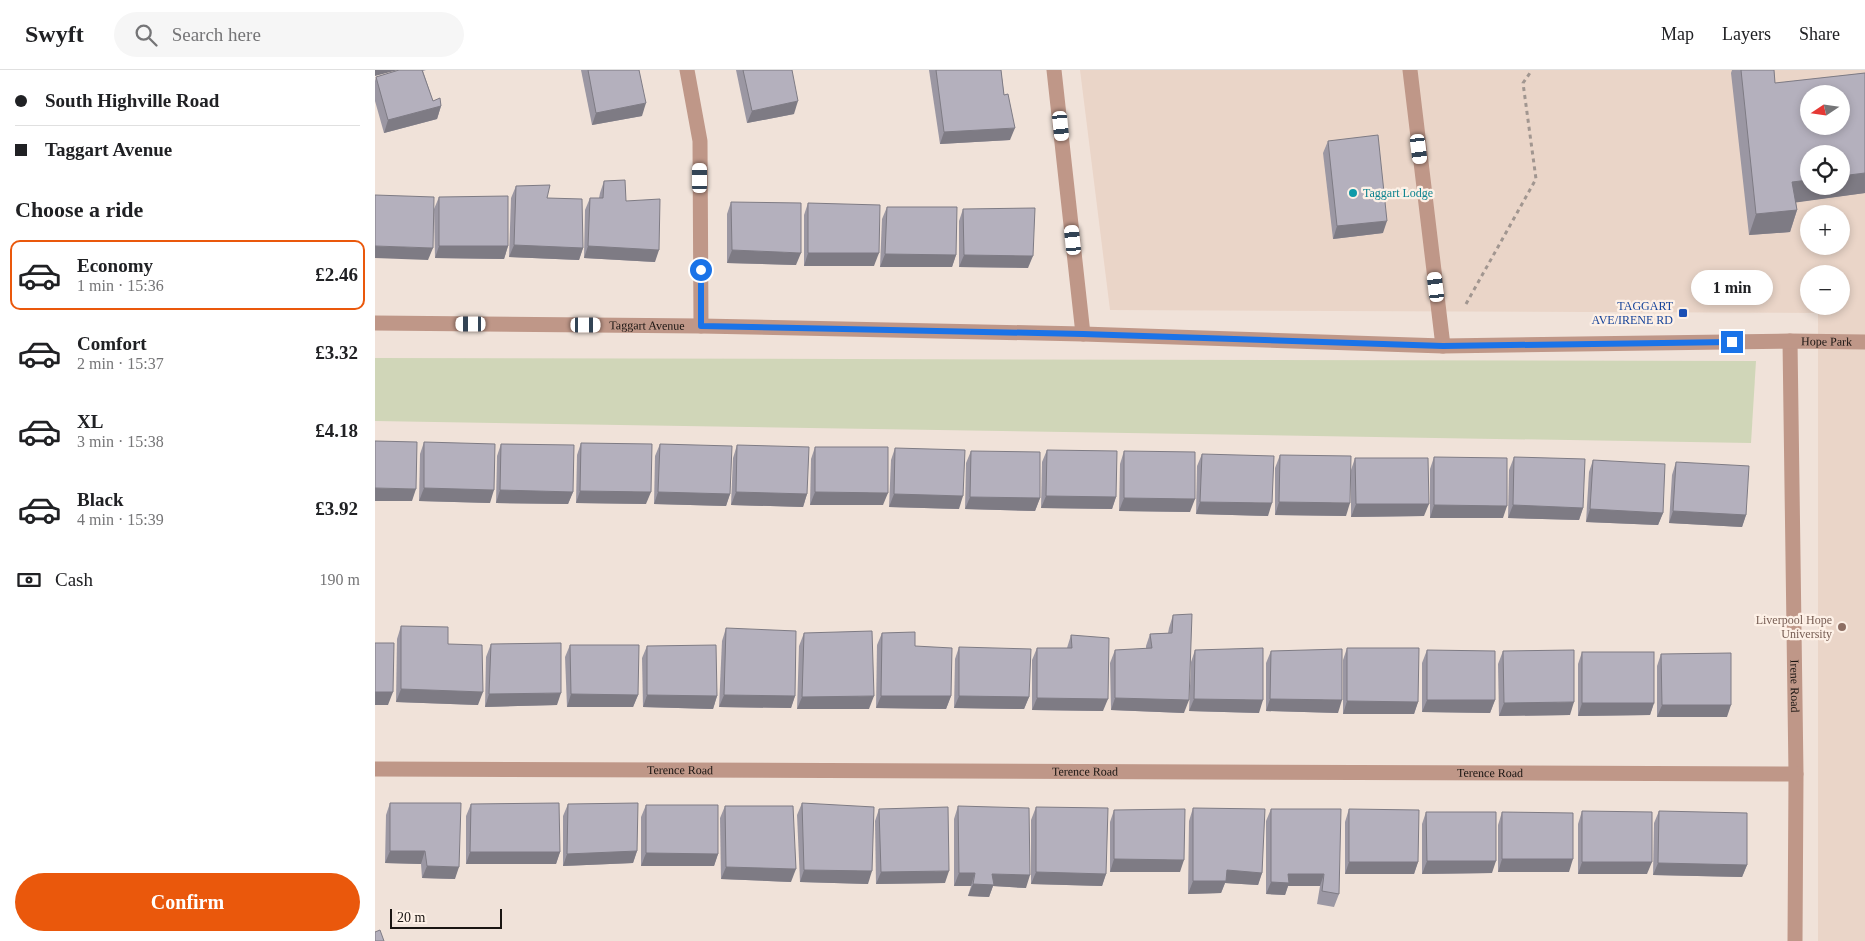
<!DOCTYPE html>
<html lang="en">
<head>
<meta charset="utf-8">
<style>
  :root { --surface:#fff; --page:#f6f6f6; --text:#202124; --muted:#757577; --line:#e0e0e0; --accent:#ea580c }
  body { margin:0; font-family:"Times New Roman",serif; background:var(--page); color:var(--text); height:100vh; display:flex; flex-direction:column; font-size:19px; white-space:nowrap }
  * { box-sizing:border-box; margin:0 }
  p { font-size:16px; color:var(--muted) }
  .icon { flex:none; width:28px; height:28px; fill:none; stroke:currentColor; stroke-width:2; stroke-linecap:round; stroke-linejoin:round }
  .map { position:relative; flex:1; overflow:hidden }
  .details { display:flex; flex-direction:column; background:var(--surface); width:375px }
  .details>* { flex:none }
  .guide { display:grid; align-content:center; height:110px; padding:0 15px; background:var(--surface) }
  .needle { width:32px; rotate:257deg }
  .fabs { position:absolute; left:1425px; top:15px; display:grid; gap:10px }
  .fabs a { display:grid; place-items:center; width:50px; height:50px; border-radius:50%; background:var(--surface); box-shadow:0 2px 8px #0003; font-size:25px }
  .scale { position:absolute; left:15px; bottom:12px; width:112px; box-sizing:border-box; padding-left:5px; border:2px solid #1a1512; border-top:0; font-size:14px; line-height:18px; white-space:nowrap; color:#1a1512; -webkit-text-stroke:4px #fdf0e6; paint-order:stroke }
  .end { position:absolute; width:22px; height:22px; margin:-11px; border:6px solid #1a73e8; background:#fff; box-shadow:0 0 0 2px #fff }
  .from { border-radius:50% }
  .bubble { position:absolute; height:35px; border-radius:18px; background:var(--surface); box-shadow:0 2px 8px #0003; font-size:16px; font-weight:800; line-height:35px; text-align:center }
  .car { position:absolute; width:15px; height:30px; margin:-15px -8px; border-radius:6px; box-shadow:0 0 4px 1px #0007; background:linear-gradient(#fff 24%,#345 0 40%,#fff 0 76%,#345 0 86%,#fff 0) }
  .guide b { display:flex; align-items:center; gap:18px; height:48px; font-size:19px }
  .guide b+b { border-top:1px solid var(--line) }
  .guide i { width:12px; height:12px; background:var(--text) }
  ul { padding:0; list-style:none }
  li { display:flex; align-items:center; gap:15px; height:70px; margin:0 10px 8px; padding:0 5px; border:2px solid transparent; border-radius:10px }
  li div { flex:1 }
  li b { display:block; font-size:19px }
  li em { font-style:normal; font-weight:800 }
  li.current { border-color:var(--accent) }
  li>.icon { width:45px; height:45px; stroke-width:1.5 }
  h2 { padding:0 15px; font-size:22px; line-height:60px }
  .pay { display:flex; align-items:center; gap:12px; height:55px; padding:0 15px; font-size:19px }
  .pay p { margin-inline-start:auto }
  .primary-button { display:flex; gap:10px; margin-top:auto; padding:10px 15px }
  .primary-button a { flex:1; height:58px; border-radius:30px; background:var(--accent); color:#fff; font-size:20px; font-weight:800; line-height:58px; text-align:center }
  header { display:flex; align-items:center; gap:30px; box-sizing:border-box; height:70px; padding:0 25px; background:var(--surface); border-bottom:1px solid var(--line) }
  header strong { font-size:24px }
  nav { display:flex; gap:28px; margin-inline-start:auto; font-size:18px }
  .search { width:350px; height:45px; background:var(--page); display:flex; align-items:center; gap:12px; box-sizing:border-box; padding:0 18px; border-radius:28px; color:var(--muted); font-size:19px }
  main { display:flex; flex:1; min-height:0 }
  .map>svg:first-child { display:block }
</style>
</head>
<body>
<header>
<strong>Swyft</strong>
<div class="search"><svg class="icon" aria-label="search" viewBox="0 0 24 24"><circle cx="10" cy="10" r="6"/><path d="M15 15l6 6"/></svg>Search here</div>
<nav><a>Map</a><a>Layers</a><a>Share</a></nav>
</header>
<main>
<section class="details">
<div class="guide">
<b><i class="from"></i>South Highville Road</b>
<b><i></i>Taggart Avenue</b>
</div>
<h2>Choose a ride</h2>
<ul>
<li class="current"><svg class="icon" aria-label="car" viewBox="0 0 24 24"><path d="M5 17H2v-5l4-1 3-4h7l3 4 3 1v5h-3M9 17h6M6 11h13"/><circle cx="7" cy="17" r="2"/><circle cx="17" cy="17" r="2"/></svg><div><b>Economy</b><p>1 min · 15:36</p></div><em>£2.46</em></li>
<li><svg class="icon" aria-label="car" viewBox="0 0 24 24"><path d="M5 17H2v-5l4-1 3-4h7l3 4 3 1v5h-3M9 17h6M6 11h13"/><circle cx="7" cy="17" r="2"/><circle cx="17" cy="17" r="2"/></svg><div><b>Comfort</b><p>2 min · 15:37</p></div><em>£3.32</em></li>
<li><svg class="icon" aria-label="car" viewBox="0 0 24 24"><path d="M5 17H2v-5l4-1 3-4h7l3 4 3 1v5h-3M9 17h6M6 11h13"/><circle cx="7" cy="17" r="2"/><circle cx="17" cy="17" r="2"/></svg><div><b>XL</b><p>3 min · 15:38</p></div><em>£4.18</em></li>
<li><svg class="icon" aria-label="car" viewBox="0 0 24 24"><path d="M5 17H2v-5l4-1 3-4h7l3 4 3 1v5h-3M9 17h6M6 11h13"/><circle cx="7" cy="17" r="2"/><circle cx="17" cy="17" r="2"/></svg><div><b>Black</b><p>4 min · 15:39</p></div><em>£3.92</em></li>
</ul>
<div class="pay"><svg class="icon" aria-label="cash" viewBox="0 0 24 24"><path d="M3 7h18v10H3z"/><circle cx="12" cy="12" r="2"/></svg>Cash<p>190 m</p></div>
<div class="primary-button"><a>Confirm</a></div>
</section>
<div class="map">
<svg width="1490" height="871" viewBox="0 0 1490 871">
  <rect width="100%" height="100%" fill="#f0e2d9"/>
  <path fill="#ead5c8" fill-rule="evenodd" d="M 705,0 L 1490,0 L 1490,871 L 1443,871 L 1443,243 L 735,240 ZM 1434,24 L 1466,24 L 1466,56 L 1434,56 ZM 1434,84 L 1466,84 L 1466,116 L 1434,116 ZM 1434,144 L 1466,144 L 1466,176 L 1434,176 ZM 1434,204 L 1466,204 L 1466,236 L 1434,236 Z"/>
  <polygon fill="#d0d6b8" points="0,288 1381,291 1376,373 0,351"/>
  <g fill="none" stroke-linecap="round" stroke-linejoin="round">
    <polyline stroke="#a19690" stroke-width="3" stroke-dasharray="4 4" stroke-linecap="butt" points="1091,234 1161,109 1148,13 1157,0"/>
    <polyline stroke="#bf9788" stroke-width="15" points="1035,0 1068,276"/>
    <g stroke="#bf9788" stroke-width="15">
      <polyline points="312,0 325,71 326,256"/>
      <polyline points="679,0 708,264"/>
      <path id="s1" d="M 1415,271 L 1421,704 L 1420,871"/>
      <path id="s2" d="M 0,699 L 1421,704"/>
    </g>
    <path stroke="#bf9788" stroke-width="15" id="s3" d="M 0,253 L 326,256 L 708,264 L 1068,276 L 1415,271 L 1490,272"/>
  </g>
  <g fill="#9b97a3">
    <polygon points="24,0 51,0 48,1 58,31 66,36 62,49 9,63 0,31 0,11 1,7"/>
    <polygon points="206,0 264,0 267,46 217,55"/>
    <polygon points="361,0 417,0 419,44 372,53"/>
    <polygon points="554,0 626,0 635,70 565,74"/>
    <polygon points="1357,0 1399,0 1400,13 1490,3 1490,123 1421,132 1422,140 1415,162 1374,165 1356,3"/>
    <polygon points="953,71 1008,163 958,169 948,83"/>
    <polygon points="229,111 251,131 280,192 209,188 210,140 215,128 224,128 225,123"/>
    <polygon points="141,116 172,128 208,178 204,190 134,187 136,128"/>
    <polygon points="64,127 133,176 129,189 60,188 59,139"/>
    <polygon points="356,132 421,195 352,193 352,144"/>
    <polygon points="433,133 499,196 429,196 429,145"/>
    <polygon points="512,137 581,185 577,197 505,197 507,149"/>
    <polygon points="588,139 653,198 584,197 584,151"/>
    <polygon points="49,372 115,433 44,431 45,384"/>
    <polygon points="206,373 271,434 201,433 202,385"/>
    <polygon points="126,374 198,422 193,434 121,433 122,386"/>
    <polygon points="285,374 355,424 351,436 279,434 280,386"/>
    <polygon points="362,375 432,424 428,437 356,435 358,388"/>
    <polygon points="440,377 508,435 435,435 436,389"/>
    <polygon points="520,378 584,439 514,437 516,390"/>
    <polygon points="672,380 741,427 737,439 666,438 667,392"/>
    <polygon points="596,381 665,428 660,441 590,439 591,393"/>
    <polygon points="749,381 815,442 744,441 745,394"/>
    <polygon points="827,384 893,446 821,444 822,396"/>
    <polygon points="905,385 971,446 900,445 900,398"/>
    <polygon points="1059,387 1128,448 1055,448 1055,399"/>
    <polygon points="1139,387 1208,438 1204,450 1133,448 1134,400"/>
    <polygon points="980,388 1049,446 976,447 976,400"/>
    <polygon points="1218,390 1288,443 1283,455 1211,452 1214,402"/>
    <polygon points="1301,392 1371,445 1367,457 1294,453 1297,405"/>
    <polygon points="798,545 809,643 736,640 735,593 740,580 771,579 771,576 775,564 793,563 794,558"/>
    <polygon points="26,556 73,574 103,635 21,632 22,569"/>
    <polygon points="351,558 420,626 416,638 344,637 347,571"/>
    <polygon points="429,563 494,639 422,639 424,576"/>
    <polygon points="507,563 540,576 576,626 571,639 501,638 502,575"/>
    <polygon points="696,565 728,641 657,640 657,590 662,578 692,578"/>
    <polygon points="116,574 182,635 110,637 111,587"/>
    <polygon points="195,575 263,625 258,637 192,637 190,587"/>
    <polygon points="272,576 342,626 338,639 268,637 267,588"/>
    <polygon points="584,577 654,627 649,639 579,638 580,589"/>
    <polygon points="972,578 1043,632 1039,644 968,644 968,590"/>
    <polygon points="820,580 884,643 814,641 816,592"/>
    <polygon points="1052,580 1120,630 1115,643 1047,642 1047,593"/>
    <polygon points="896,581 963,643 891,641 891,593"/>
    <polygon points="1128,581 1195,645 1124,646 1123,594"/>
    <polygon points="1207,582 1279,633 1275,645 1203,646 1203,594"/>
    <polygon points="1286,584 1352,647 1282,647 1282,596"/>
    <polygon points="15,733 80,809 47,808 46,794 10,793 11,745"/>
    <polygon points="427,733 493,814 425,812 422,745"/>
    <polygon points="96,734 185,782 181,794 91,794 91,746"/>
    <polygon points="193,734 262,781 258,793 188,796 188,746"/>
    <polygon points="271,735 343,784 339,796 266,796 266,747"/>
    <polygon points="350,736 416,812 346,809 345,748"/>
    <polygon points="583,736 651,818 618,816 614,827 593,826 596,816 579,816 579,749"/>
    <polygon points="661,737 731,804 727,816 656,814 656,750"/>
    <polygon points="818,738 887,803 883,815 850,813 846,823 813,824 814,751"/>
    <polygon points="504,739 570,813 501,814 500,751"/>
    <polygon points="896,739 964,824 959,837 942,834 945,816 913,816 910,825 891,824 891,751"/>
    <polygon points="974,739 1043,792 1039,804 970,804 970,752"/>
    <polygon points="739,740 805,802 735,802 735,752"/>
    <polygon points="1207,741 1272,804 1203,804 1203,754"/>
    <polygon points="1284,741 1372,795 1367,807 1278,805 1279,753"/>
    <polygon points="1051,742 1117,803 1047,804 1047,754"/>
    <polygon points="1127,742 1194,802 1123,802 1123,755"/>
  </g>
  <g fill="#7e7b84">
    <polygon points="0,0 23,0 0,6"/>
    <polygon points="423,31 419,44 372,53 377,41"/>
    <polygon points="271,33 267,46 217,55 221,43"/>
    <polygon points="66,36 62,49 9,63 13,50"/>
    <polygon points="640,58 635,70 565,74 569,62"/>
    <polygon points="1490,103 1490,123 1410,134 1417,112 1434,110 1434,116 1466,116 1466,106"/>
    <polygon points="1422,140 1415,162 1374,165 1381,144"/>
    <polygon points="1012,151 1008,163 958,169 962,156"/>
    <polygon points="139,175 208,178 204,190 134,187"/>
    <polygon points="0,176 58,178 53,190 0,188"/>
    <polygon points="64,176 133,176 129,189 60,188"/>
    <polygon points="213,176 284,180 280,192 209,188"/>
    <polygon points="357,180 426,183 421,195 352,193"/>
    <polygon points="433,183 504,183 499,196 429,196"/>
    <polygon points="510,184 581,185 577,197 505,197"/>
    <polygon points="589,185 658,186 653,198 584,197"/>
    <polygon points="0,418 41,419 37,431 0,431"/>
    <polygon points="49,418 119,420 115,433 44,431"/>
    <polygon points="125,420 198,422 193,434 121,433"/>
    <polygon points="205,421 276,422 271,434 201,433"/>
    <polygon points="283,422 355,424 351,436 279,434"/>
    <polygon points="361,422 432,424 428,437 356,435"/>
    <polygon points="440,422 513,423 508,435 435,435"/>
    <polygon points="519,424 588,426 584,439 514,437"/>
    <polygon points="671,426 741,427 737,439 666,438"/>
    <polygon points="595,427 665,428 660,441 590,439"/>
    <polygon points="749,428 820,429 815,442 744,441"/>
    <polygon points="825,432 897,433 893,446 821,444"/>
    <polygon points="904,432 975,433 971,446 900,445"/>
    <polygon points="981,434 1054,434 1049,446 976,447"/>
    <polygon points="1059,435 1132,436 1128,448 1055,448"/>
    <polygon points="1138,435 1208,438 1204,450 1133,448"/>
    <polygon points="1215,439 1288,443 1283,455 1211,452"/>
    <polygon points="1298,441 1371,445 1367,457 1294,453"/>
    <polygon points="26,619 108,622 103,635 21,632"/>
    <polygon points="0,622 18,622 13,635 0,635"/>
    <polygon points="186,623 182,635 110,637 114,624"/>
    <polygon points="196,624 263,625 258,637 192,637"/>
    <polygon points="272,625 342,626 338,639 268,637"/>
    <polygon points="349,625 420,626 416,638 344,637"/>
    <polygon points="499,626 494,639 422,639 427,627"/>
    <polygon points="506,626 576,626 571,639 501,638"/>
    <polygon points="584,626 654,627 649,639 579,638"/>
    <polygon points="662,628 733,629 728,641 657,640"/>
    <polygon points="740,628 814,630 809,643 736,640"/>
    <polygon points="819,629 888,630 884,643 814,641"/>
    <polygon points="895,629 967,630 963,643 891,641"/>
    <polygon points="1052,630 1120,630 1115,643 1047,642"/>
    <polygon points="972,631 1043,632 1039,644 968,644"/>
    <polygon points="1199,632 1195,645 1124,646 1129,633"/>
    <polygon points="1207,633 1279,633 1275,645 1203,646"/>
    <polygon points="1287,635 1356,635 1352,647 1282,647"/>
    <polygon points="15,781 50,781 46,794 10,793"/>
    <polygon points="262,781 258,793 188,796 192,784"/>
    <polygon points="95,782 185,782 181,794 91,794"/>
    <polygon points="271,783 343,784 339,796 266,796"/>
    <polygon points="739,789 809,790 805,802 735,802"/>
    <polygon points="1127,789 1198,789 1194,802 1123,802"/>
    <polygon points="1052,791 1121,791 1117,803 1047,804"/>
    <polygon points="974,792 1043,792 1039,804 970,804"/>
    <polygon points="1207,792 1277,792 1272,804 1203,804"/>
    <polygon points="1283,793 1372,795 1367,807 1278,805"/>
    <polygon points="52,796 84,797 80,809 47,808"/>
    <polygon points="351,797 421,799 416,812 346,809"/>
    <polygon points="429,800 497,801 493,814 425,812"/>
    <polygon points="852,800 887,803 883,815 850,813 846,823 813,824 818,811"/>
    <polygon points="574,801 570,813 501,814 506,802"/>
    <polygon points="661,802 731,804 727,816 656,814"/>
    <polygon points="584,803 600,803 596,816 579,816"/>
    <polygon points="617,804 655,805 651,818 618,816 614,827 593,826 598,814"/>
    <polygon points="913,804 949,804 945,816 913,816 910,825 891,824 896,812"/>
  </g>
  <g fill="#b4b0bd" stroke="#7e7b84" fill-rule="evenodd">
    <polygon points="24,0 47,0 58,31 65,28 66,36 13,50 1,7"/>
    <polygon points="213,0 264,0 271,33 221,43"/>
    <polygon points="368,0 417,0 423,31 377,41"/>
    <polygon points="561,0 626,0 629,25 633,24 640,58 569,62"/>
    <path d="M 1366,0 L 1399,0 L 1400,13 L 1490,3 L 1490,103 L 1466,106 L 1466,84 L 1434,84 L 1434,110 L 1417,112 L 1422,140 L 1381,144 ZM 1434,24 L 1466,24 L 1466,56 L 1434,56 Z"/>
    <polygon points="1003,65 1012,151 962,156 953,71"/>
    <polygon points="250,110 251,131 285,129 284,180 213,176 215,128 228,128 229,111"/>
    <polygon points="175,115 172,128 207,129 208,178 139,175 141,116"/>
    <polygon points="0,125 59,127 58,178 0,176"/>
    <polygon points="133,126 133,176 64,176 64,127"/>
    <polygon points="356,132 426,133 426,183 357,180"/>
    <polygon points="433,133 505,135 504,183 433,183"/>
    <polygon points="512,137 582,137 581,185 510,184"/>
    <polygon points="660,138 658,186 589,185 588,139"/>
    <polygon points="0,371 42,372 41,419 0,418"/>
    <polygon points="49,372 120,374 119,420 49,418"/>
    <polygon points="206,373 277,374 276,422 205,421"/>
    <polygon points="126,374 199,375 198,422 125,420"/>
    <polygon points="285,374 357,376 355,424 283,422"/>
    <polygon points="362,375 434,377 432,424 361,422"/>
    <polygon points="440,377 513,377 513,423 440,422"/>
    <polygon points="520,378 590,380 588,426 519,424"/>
    <polygon points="672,380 742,381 741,427 671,426"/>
    <polygon points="596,381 665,382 665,428 595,427"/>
    <polygon points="749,381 820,382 820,429 749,428"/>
    <polygon points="827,384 899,386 897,433 825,432"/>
    <polygon points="905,385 976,386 975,433 904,432"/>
    <polygon points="1059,387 1132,388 1132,436 1059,435"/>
    <polygon points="1139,387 1210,389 1208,438 1138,435"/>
    <polygon points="980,388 1053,388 1054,434 981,434"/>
    <polygon points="1218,390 1290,394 1288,443 1215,439"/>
    <polygon points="1301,392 1374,396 1371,445 1298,441"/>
    <polygon points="817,544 814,630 740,628 740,580 777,578 775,564 797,563 798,545"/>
    <polygon points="26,556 73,557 73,574 107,575 108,622 26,619"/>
    <polygon points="351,558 421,561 420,626 349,625"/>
    <polygon points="497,561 499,626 427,627 429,563"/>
    <polygon points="540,562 540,576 577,578 576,626 506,626 507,563"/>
    <polygon points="696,565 734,568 733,629 662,628 662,578 697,578"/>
    <polygon points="0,573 19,573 18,622 0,622"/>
    <polygon points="186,573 186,623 114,624 116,574"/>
    <polygon points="195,575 264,575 263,625 196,624"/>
    <polygon points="341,575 342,626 272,625 272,576"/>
    <polygon points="584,577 656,579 654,627 584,626"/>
    <polygon points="888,578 888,630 819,629 820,580"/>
    <polygon points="972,578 1044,578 1043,632 972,631"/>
    <polygon points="967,579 967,630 895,629 896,581"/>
    <polygon points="1052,580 1120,581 1120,630 1052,630"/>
    <polygon points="1199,580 1199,632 1129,633 1128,581"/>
    <rect x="1207" y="582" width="72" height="51"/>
    <polygon points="1356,583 1356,635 1287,635 1286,584"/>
    <polygon points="15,733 86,733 84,797 52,796 50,781 15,781"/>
    <polygon points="184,733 185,782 95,782 96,734"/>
    <polygon points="263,733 262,781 192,784 193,734"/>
    <polygon points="427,733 499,737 497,801 429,800"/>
    <polygon points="271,735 343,735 343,784 271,783"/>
    <polygon points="350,736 418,736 421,799 351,797"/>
    <polygon points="583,736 654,738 655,805 617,804 619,815 598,814 600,803 584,803"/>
    <polygon points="573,737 574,801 506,802 504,739"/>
    <polygon points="661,737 733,738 731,804 661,802"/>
    <polygon points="818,738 890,739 887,803 852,800 851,811 818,811"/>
    <polygon points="810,739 809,790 739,789 739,740"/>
    <polygon points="896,739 966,739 964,824 947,821 949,804 913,804 914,813 896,812"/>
    <polygon points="974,739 1044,740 1043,792 974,792"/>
    <polygon points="1207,741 1277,742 1277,792 1207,792"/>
    <polygon points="1284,741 1372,743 1372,795 1283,793"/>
    <polygon points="1051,742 1121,742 1121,791 1052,791"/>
    <polygon points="1127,742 1198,743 1198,789 1127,789"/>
    <polygon points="5,860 9,871 0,871 0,862"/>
  </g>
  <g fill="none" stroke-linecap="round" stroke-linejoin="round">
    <polyline stroke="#1a73e8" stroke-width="6" points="326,200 326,256 708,264 1068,276 1357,272"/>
  </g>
  <circle fill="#0f9aa8" stroke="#fdf0e6" stroke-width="2" cx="978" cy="123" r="5"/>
  <rect fill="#1a4fb4" stroke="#fdf0e6" stroke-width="2" x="1303" y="238" width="10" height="10" rx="2.5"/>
  <circle fill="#8d6e63" stroke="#fdf0e6" stroke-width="2" cx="1467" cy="557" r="5"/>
  <g text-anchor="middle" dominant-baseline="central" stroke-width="4.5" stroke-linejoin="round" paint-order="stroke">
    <g font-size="12" fill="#0d838f" stroke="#fdf0e6" text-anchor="start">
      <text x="988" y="123">Taggart Lodge</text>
    </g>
    <g font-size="12" fill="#164399" stroke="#fdf0e6" text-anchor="end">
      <text x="1298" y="236">TAGGART<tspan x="1298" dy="14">AVE/IRENE RD</tspan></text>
    </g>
    <g font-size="12" fill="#1a1512" stroke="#fdf0e6">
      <text stroke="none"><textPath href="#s3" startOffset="272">Taggart Avenue</textPath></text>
      <text stroke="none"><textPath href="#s3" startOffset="1452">Hope Park</textPath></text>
      <text stroke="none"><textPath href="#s1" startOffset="345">Irene Road</textPath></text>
      <text stroke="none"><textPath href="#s2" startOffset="305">Terence Road</textPath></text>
      <text stroke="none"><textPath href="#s2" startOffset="710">Terence Road</textPath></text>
      <text stroke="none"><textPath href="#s2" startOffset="1115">Terence Road</textPath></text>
    </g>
    <g font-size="12" fill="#785e54" stroke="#fdf0e6" text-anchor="end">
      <text x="1457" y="550">Liverpool Hope<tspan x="1457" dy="14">University</tspan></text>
    </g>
  </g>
</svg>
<div class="fabs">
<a><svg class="needle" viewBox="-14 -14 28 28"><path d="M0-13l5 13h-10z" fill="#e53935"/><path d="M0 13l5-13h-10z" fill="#757577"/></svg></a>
<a><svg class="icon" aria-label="locate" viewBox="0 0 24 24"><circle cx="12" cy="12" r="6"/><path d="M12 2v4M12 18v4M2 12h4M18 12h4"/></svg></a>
<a>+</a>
<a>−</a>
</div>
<div class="scale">20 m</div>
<i class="end from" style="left:326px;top:200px"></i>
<i class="end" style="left:1357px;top:272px"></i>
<div class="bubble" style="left:1316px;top:200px;width:82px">1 min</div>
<i class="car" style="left:686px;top:56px;rotate:174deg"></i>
<i class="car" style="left:1044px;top:79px;rotate:173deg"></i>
<i class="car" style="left:325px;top:108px;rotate:0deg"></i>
<i class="car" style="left:698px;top:170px;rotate:354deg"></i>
<i class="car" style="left:1061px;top:217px;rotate:353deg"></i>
<i class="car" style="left:96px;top:254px;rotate:270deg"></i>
<i class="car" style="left:211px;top:255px;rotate:90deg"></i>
</div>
</main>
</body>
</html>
